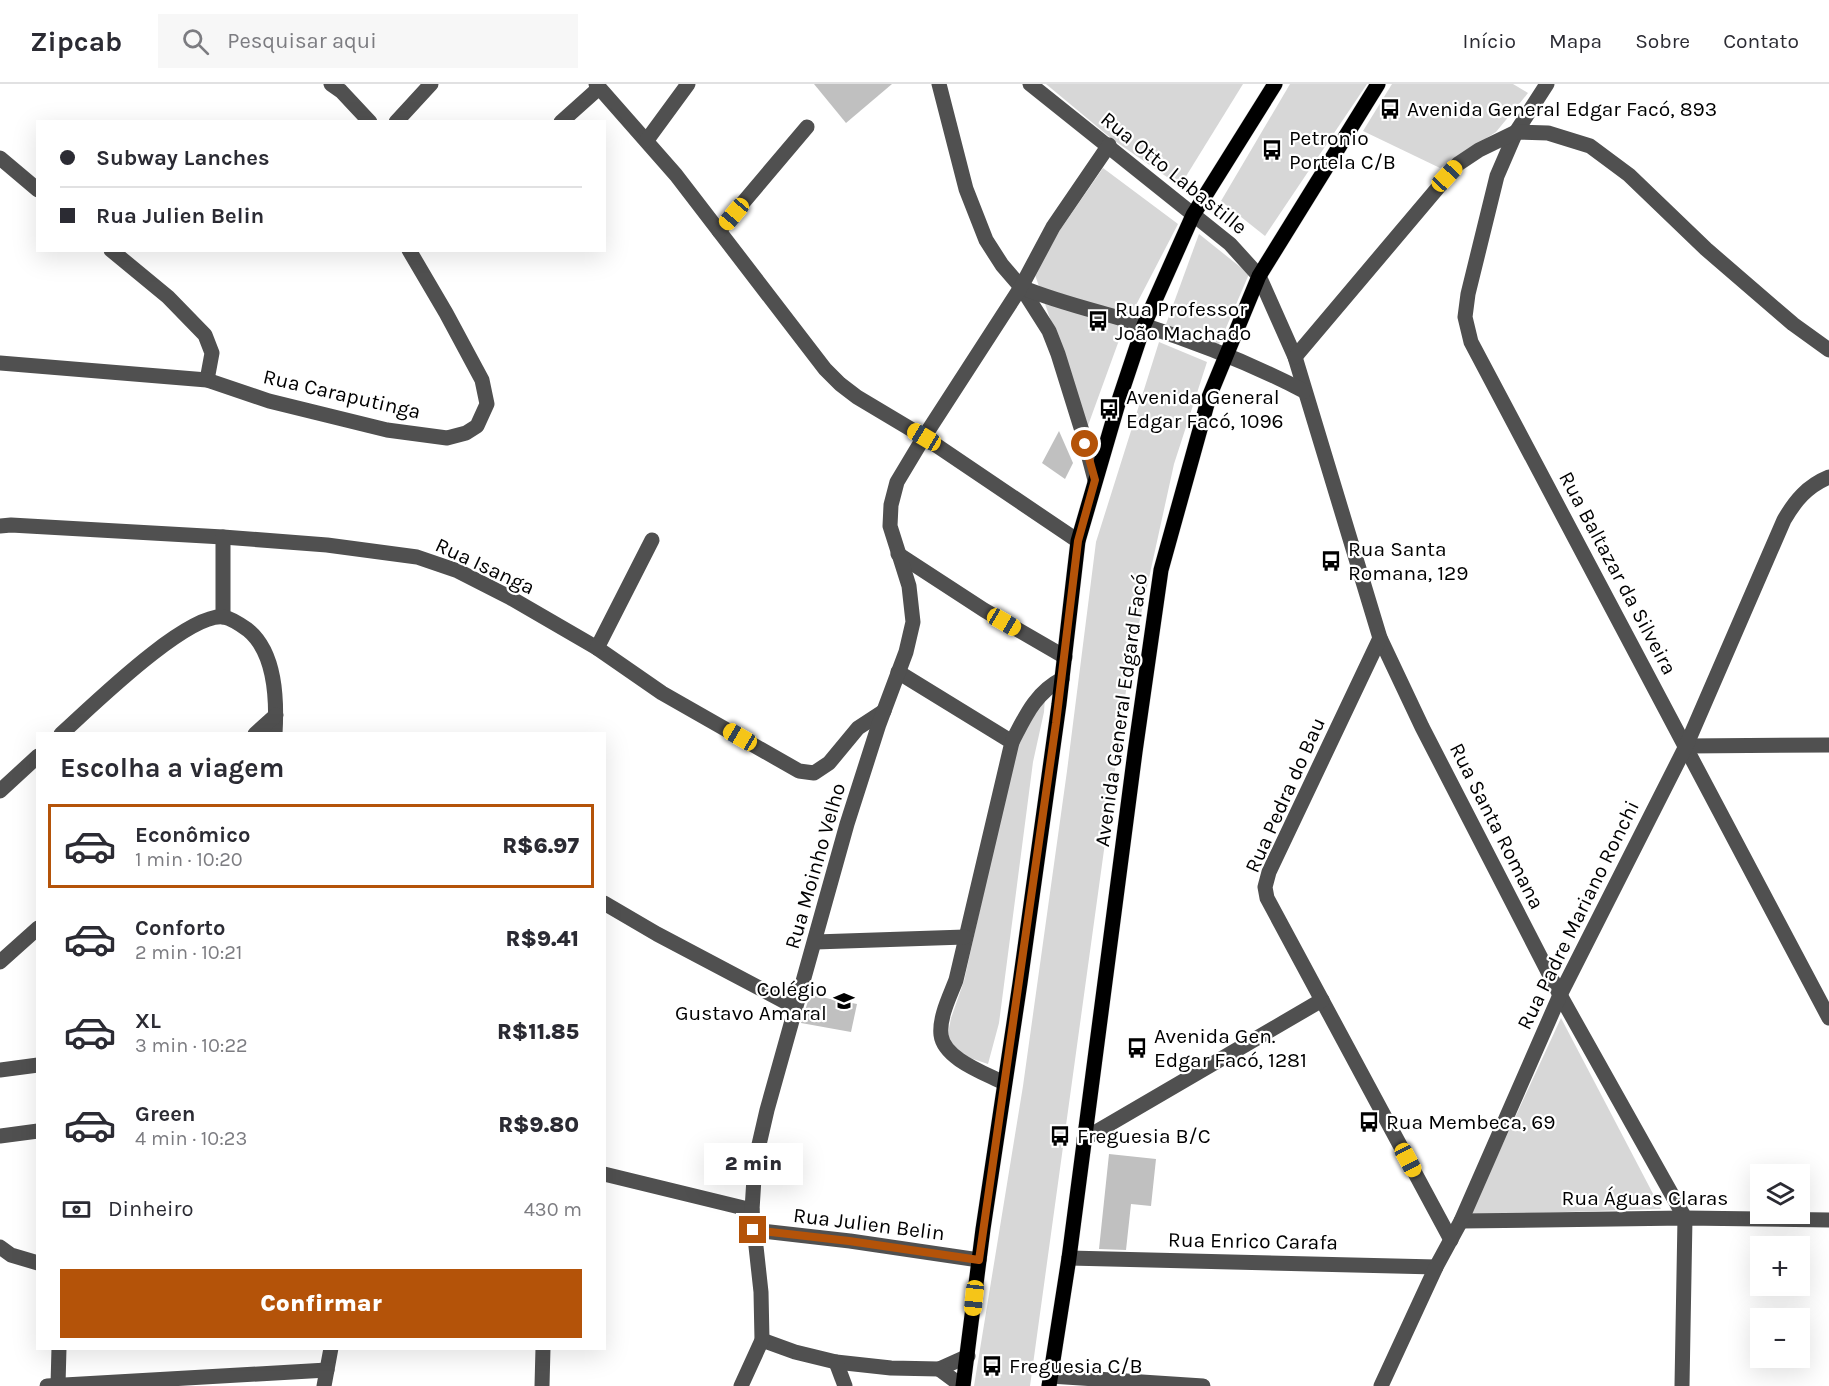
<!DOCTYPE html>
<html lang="pt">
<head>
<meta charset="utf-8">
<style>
  :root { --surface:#fff; --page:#f7f7f7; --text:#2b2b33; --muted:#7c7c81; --line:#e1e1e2; --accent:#b45309 }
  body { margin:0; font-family:Karla,sans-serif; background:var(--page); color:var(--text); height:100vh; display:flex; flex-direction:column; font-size:22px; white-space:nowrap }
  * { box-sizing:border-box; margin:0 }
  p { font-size:20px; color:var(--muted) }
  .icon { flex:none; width:33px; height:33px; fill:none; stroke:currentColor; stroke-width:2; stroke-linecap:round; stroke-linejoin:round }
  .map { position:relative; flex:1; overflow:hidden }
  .panel { position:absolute; left:36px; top:648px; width:570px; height:618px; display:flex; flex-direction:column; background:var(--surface); border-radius:0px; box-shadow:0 6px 24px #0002 }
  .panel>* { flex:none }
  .hud { position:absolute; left:36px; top:36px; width:570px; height:132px; border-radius:0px; box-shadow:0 6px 24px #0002; display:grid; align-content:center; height:132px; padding:0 24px; background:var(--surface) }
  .buttons { position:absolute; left:1750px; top:1080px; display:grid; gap:12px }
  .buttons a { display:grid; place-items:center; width:60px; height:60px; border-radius:0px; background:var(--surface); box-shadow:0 6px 24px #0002; font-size:30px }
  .end { position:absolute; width:27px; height:27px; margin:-14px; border:8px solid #b45309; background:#fff; box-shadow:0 0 0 3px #fff }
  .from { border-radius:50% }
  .bubble { position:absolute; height:42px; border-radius:0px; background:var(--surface); box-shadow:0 6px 24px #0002; font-size:20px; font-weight:800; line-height:42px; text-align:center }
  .car { position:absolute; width:18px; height:36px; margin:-18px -9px; border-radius:8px; box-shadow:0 0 4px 2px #0007; background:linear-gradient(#f5c518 24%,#345 0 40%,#f5c518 0 76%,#345 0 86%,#f5c518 0) }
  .hud b { display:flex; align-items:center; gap:21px; height:57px; font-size:22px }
  .hud b+b { border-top:2px solid var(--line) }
  .hud i { width:15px; height:15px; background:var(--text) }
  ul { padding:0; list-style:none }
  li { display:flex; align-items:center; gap:18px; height:84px; margin:0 12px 9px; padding:0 12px; border:3px solid transparent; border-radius:0px }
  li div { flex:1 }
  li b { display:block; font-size:22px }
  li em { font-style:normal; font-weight:800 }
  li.selected { border-color:var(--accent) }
  li>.icon { width:54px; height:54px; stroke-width:1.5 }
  h2 { padding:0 24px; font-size:27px; line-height:72px }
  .pay { display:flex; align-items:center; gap:15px; height:66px; padding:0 24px; font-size:22px }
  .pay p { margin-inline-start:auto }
  .button { display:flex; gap:12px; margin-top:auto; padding:12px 24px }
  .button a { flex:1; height:69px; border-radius:0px; background:var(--accent); color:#fff; font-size:24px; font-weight:800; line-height:69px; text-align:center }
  header { display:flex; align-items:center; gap:36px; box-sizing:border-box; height:84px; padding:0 30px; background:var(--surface); border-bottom:2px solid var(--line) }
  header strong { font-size:28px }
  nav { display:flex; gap:33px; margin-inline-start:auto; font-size:21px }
  .search { width:420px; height:54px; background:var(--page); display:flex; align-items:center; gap:15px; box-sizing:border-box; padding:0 21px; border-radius:0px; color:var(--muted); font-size:22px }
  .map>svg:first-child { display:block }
</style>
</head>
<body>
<header>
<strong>Zipcab</strong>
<div class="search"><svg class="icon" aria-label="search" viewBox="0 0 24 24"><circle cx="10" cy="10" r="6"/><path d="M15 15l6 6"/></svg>Pesquisar aqui</div>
<nav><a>Início</a><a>Mapa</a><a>Sobre</a><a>Contato</a></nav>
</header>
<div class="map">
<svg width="1829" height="1302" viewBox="0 0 1829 1302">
  <rect width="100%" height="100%" fill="#fff"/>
  <g fill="#d7d7d7">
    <polygon points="1046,0 1243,0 1180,102 1112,55"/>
    <polygon points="1290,0 1367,0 1265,152 1221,117"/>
    <polygon points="1392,0 1513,0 1528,9 1496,48 1440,84 1363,47"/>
    <polygon points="1103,84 1178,140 1122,248 1086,347 1076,310 1033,185"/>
    <polygon points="1199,150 1249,190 1217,265 1165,243"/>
    <polygon points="1159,258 1207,278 1174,380 1129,585 1030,1302 974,1302 1023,1002 1067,687 1096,458"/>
    <polygon points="1045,613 1044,628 1033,678 999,939 988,980 961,971 946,960 951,934 964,897 1016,663"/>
    <polygon points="1561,934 1661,1125 1470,1131"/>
  </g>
  <g fill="#c0c0c0">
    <polygon points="814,0 892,0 846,39"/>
    <polygon points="1059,347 1073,379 1065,395 1042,379"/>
    <polygon points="810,911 857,920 851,948 801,939"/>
    <polygon points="1109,1070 1156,1075 1151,1122 1131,1120 1126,1166 1099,1165"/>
  </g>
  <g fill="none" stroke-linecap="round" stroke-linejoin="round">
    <g stroke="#dbdbdb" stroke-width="16">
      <g id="major">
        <polyline points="963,1302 983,1145 1020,899 1059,620 1078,457 1120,313 1144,241 1193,131 1275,0"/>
        <polyline points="1049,1302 1069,1174 1135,668 1161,486 1209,313 1259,192 1378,0"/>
      </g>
    </g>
    <g stroke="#505050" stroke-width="15">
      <polyline points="331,0 341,7 370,38"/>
      <polyline points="596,0 676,91 825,285 840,300 857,313 924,353 1078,457"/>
      <polyline points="939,0 966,105 986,156 1002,181 1021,203 1049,247 1058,270 1082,347 1095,396"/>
      <polyline points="1030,0 1230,160 1259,192 1295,273 1380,554 1422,643 1560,911 1685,1134 1682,1302"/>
      <polyline points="1547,0 1516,48 1497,92 1468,210 1465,233 1471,258 1829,934"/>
      <polyline points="396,38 431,0"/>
      <polyline points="561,38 599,4"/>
      <polyline points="647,56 688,0"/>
      <polyline points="0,74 38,106"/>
      <polyline points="719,147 807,43"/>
      <polyline points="111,166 168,213 205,251 212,269 207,296"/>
      <path d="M 1021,203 C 1062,220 1102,228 1143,241 C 1199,259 1252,280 1304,307"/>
      <polyline points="1295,273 1458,80 1479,66 1516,48 1548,49 1590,62 1629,91 1706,165 1793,240 1829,266"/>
      <polyline points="0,279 207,296 269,317 387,346 447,354 466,349 477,342 487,320 482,296 446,229 409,166"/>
      <polyline points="0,442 11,441 223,453 327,461 417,473 458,487 509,513 597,564 662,609 799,687 814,689 829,679 858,644 884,627"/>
      <polyline points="223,453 223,533"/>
      <polyline points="898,470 984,526 1065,573"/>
      <polyline points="1380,554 1269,788 1265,803 1267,814 1451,1156"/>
      <polyline points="597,564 652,456"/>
      <path d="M 898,588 L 1012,658 L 956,896 C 950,912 939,933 941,951 C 944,975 985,989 1004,999"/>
      <path d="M 61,650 C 90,624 187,528 224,533 C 233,535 241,541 248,546 C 276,569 277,616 275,650"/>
      <polyline points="255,650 276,631"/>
      <path d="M 1012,658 C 1025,633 1035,609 1062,595"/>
      <polyline points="1686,662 1829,661"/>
      <polyline points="0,707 38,672"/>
      <polyline points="604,819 657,850 795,923"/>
      <polyline points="815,858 965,853"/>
      <polyline points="0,878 38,844"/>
      <polyline points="0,986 38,981"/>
      <polyline points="0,1052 38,1047"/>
      <polyline points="1084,1055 1322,916"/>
      <polyline points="604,1090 752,1126"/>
      <polyline points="1461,1137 1685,1134 1829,1136"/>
      <polyline points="753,1146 850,1157 979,1176"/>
      <polyline points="0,1163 11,1171 38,1179"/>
      <polyline points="1069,1174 1436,1183"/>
      <polyline points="762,1256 795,1268 836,1278 891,1284 939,1285 968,1272"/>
      <polyline points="836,1278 845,1302"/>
      <polyline points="939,1285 962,1302"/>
      <polyline points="1050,1292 1203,1302"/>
      <polyline points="58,1301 59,1264"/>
      <polyline points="47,1302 327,1286"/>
      <polyline points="324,1302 331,1264"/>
      <polyline points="542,1302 543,1264"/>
      <polyline points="741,1302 762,1256 761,1208 752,1126 755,1078 767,1026 847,740 879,640 906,568 913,538 909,502 890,442 891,421 897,398 924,353 1021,203 1053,143 1109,61"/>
      <path d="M 1381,1302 L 1436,1183 L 1461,1137 L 1560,911 L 1686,662 L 1784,436 C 1795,417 1807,402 1829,393"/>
    </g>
    <use href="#major" stroke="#000" stroke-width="15"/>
  </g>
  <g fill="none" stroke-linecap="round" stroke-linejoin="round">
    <polyline stroke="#b45309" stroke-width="8" points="753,1146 849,1157 979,1176 1056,639 1078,457 1095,396 1085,360"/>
  </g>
  <defs>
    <g id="bus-bare" transform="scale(1.62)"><path d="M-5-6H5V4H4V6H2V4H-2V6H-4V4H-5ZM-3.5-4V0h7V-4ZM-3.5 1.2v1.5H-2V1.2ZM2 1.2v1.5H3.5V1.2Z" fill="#000" stroke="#fff" stroke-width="2.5" paint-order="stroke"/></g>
    <g id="school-bare" transform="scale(1.62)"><path d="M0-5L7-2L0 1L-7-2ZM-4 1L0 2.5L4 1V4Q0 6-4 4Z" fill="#000" stroke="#fff" stroke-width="2.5" paint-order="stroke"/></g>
  </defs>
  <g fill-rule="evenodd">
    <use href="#bus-bare" x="1390" y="25"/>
    <use href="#bus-bare" x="1272" y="66"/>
    <use href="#bus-bare" x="1098" y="237"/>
    <use href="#bus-bare" x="1109" y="325"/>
    <use href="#bus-bare" x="1331" y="477"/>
    <use href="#school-bare" x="844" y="917"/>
    <use href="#bus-bare" x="1137" y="964"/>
    <use href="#bus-bare" x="1369" y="1038"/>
    <use href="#bus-bare" x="1060" y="1052"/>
    <use href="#bus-bare" x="992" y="1282"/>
  </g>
  <g text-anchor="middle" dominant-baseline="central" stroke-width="4.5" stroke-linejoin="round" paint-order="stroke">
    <g font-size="21" fill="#000" stroke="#fff" text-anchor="start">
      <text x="1407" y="25">Avenida General Edgar Facó, 893</text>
      <text x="1289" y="54">Petronio<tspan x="1289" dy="24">Portela C/B</tspan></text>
      <text x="1115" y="225">Rua Professor<tspan x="1115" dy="24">João Machado</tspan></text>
      <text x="1126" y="313">Avenida General<tspan x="1126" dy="24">Edgar Facó, 1096</tspan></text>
      <text x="1348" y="465">Rua Santa<tspan x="1348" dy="24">Romana, 129</tspan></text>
      <text x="827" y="905" text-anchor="end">Colégio<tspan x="827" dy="24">Gustavo Amaral</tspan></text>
      <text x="1154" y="952">Avenida Gen.<tspan x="1154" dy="24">Edgar Facó, 1281</tspan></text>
      <text x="1386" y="1038">Rua Membeca, 69</text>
      <text x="1077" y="1052">Freguesia B/C</text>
      <text x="1009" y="1282">Freguesia C/B</text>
    </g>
    <g font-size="21" fill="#000" stroke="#fff">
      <text transform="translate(1174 89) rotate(39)">Rua Otto Labastille</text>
      <text transform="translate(342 310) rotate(13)">Rua Caraputinga</text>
      <text transform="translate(485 482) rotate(25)">Rua Isanga</text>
      <text transform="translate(1618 489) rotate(62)">Rua Baltazar da Silveira</text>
      <text transform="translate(1121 626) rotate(-82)">Avenida General Edgard Facó</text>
      <text transform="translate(1285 711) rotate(-66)">Rua Pedra do Bau</text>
      <text transform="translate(1497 742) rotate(63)">Rua Santa Romana</text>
      <text transform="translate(815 782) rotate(-74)">Rua Moinho Velho</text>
      <text transform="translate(1578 831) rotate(-64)">Rua Padre Mariano Ronchi</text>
      <text x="1645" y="1114">Rua Águas Claras</text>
      <text transform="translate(869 1140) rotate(7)">Rua Julien Belin</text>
      <text transform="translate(1253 1157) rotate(1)">Rua Enrico Carafa</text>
    </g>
  </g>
</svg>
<div class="buttons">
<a><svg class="icon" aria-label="layers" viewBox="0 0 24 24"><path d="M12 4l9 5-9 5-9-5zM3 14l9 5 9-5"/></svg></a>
<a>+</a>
<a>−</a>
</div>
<i class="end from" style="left:1085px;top:360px"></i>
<i class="end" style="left:753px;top:1146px"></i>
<div class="bubble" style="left:704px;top:1059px;width:99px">2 min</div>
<i class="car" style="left:1447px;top:92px;rotate:43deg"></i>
<i class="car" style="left:734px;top:130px;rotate:220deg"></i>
<i class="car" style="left:924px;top:353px;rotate:301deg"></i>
<i class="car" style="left:1004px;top:538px;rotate:120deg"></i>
<i class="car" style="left:740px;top:653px;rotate:300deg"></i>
<i class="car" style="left:1408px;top:1076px;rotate:152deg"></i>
<i class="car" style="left:974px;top:1214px;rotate:186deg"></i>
<div class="hud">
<b><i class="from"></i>Subway Lanches</b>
<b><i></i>Rua Julien Belin</b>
</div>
<section class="panel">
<h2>Escolha a viagem</h2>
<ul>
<li class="selected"><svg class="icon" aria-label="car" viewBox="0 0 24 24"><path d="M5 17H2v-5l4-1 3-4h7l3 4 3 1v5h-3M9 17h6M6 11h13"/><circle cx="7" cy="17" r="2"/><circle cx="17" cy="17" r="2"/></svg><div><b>Econômico</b><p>1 min · 10:20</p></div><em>R$6.97</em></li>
<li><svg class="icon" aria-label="car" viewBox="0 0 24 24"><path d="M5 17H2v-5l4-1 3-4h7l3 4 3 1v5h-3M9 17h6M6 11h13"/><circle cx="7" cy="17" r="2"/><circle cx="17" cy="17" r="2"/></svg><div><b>Conforto</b><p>2 min · 10:21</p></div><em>R$9.41</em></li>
<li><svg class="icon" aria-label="car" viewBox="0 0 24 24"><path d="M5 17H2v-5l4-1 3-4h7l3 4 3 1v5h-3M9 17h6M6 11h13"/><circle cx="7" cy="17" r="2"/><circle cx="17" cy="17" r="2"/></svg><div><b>XL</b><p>3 min · 10:22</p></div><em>R$11.85</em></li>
<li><svg class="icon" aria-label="car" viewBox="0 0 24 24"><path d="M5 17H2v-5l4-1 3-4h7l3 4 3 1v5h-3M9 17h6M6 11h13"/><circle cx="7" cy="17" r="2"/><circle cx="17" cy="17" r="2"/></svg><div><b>Green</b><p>4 min · 10:23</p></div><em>R$9.80</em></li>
</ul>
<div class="pay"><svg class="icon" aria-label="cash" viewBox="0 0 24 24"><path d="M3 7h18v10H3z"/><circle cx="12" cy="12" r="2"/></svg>Dinheiro<p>430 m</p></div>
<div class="button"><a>Confirmar</a></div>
</section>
</div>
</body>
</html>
